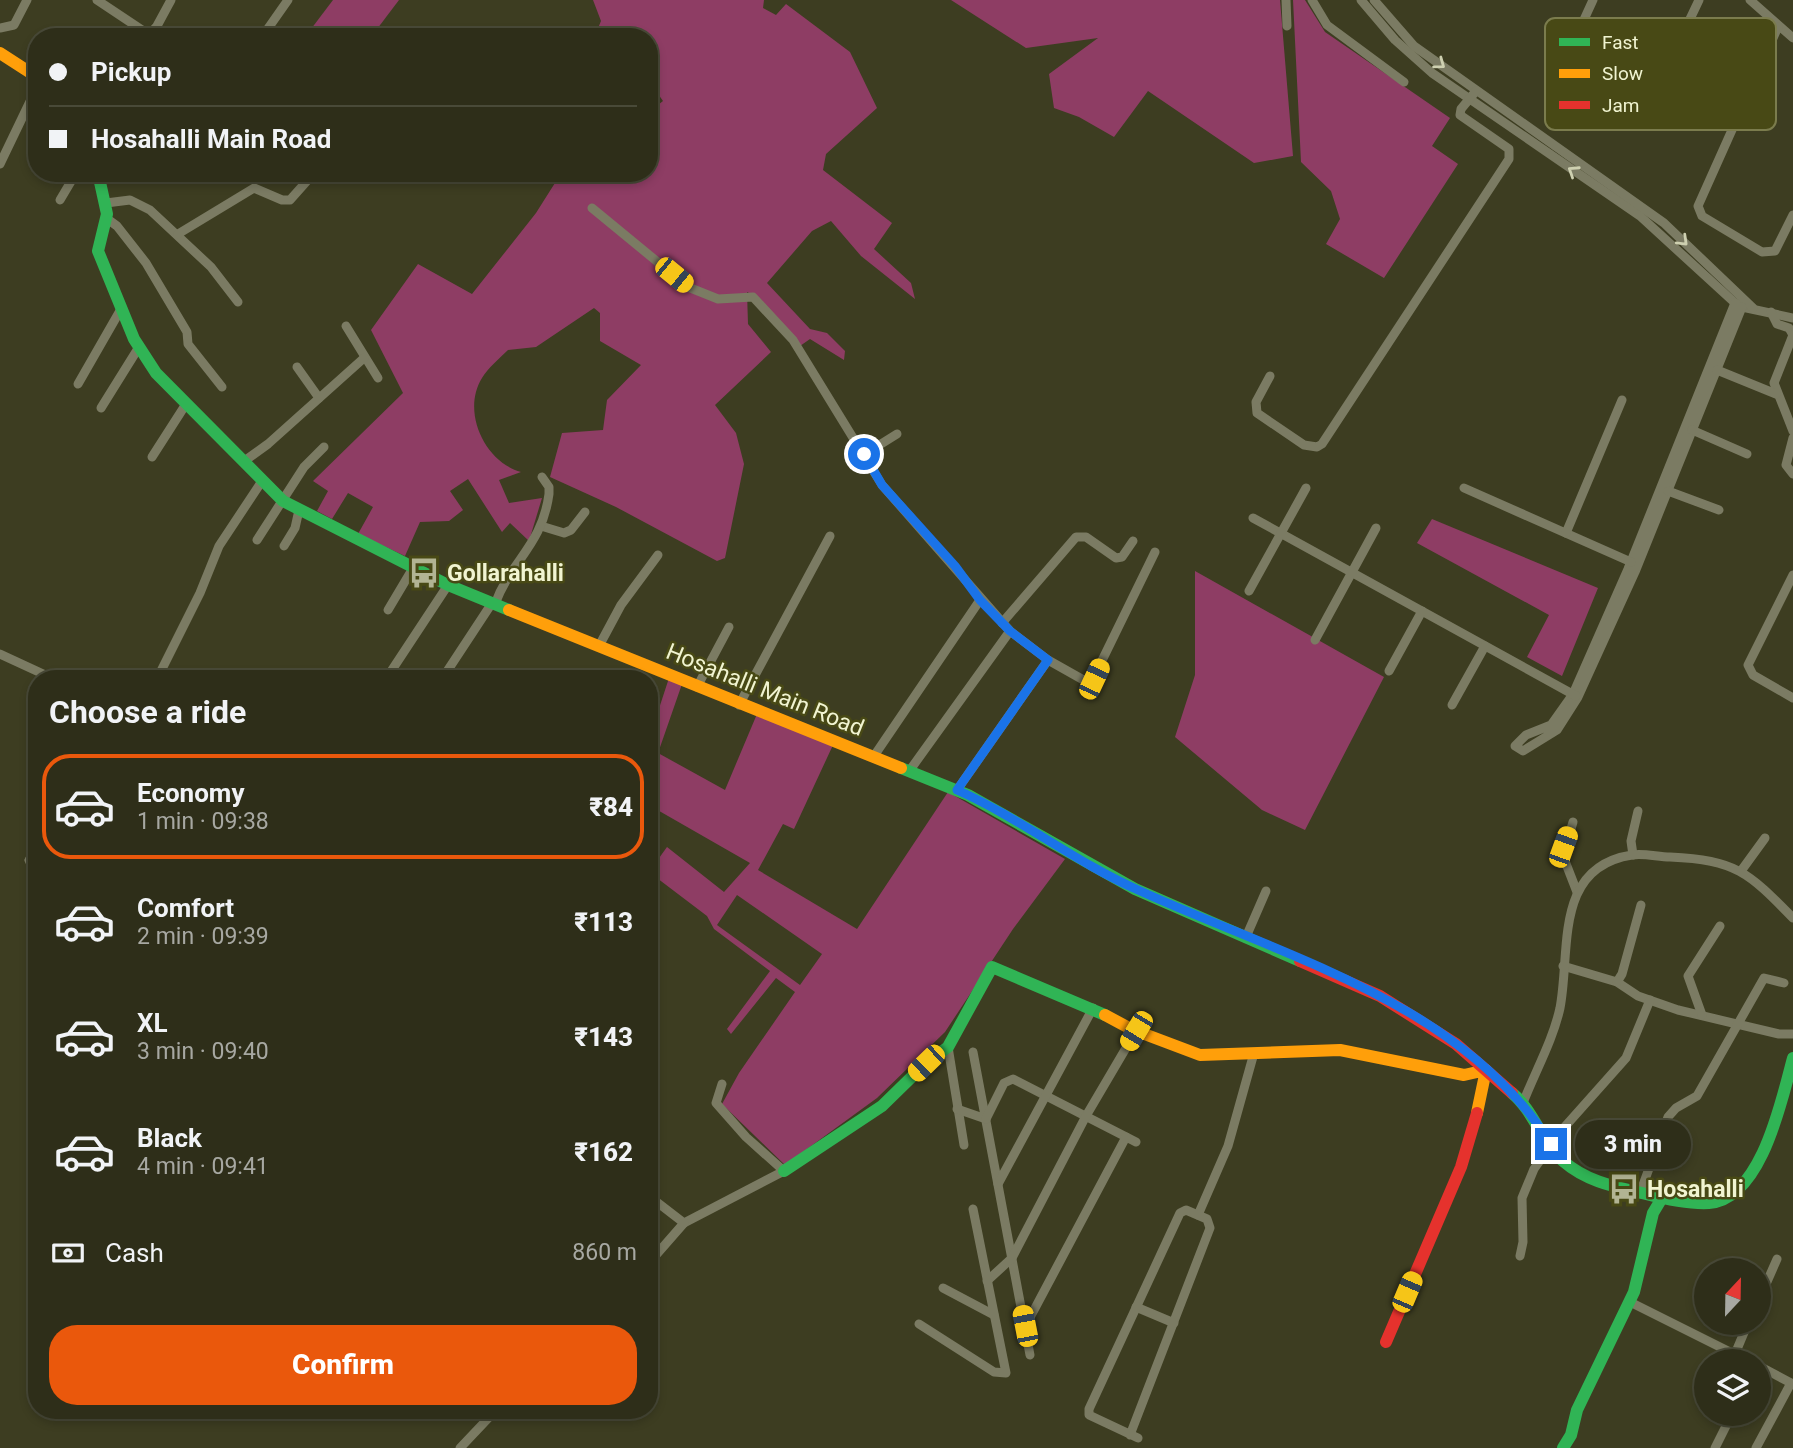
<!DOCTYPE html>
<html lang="en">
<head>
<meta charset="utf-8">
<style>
  :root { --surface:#2e2e19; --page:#3a3a26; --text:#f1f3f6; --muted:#a7a8a2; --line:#494a38; --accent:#ea580c }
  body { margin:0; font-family:Roboto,sans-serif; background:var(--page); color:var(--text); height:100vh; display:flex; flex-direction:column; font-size:26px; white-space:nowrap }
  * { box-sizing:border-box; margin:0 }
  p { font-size:23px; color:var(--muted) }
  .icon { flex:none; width:38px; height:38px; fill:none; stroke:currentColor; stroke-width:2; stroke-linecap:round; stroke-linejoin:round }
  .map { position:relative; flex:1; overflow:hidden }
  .panel { position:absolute; left:28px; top:670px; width:630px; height:749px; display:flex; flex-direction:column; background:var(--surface); border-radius:28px; box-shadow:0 4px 10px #0003,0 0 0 2px var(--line) }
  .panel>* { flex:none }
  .hud { position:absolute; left:28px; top:28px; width:630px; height:154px; border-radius:28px; box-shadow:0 4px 10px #0003,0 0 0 2px var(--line); display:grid; align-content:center; height:154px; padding:0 21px; background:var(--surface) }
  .needle { width:46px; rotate:22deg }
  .controls { position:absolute; left:1694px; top:1258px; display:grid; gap:14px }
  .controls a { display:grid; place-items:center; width:77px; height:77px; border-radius:50%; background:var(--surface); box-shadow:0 4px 10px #0003,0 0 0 2px var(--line); font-size:35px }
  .end { position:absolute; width:32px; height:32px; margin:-16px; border:9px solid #1a73e8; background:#fff; box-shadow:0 0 0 4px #fff }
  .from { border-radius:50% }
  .bubble { position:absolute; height:49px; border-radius:24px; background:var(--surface); box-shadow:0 4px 10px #0003,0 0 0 2px var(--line); font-size:23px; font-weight:800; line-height:49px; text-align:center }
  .car { position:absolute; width:21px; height:42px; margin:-21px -10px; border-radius:9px; box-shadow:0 0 5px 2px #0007; background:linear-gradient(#f5c518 24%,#345 0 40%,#f5c518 0 76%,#345 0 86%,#f5c518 0) }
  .hud b { display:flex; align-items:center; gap:24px; height:66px; font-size:26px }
  .hud b+b { border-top:2px solid var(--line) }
  .hud i { width:18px; height:18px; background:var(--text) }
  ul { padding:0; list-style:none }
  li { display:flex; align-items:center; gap:21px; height:105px; margin:0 14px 10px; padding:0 7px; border:4px solid transparent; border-radius:28px }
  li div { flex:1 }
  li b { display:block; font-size:26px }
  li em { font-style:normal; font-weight:800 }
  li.active { border-color:var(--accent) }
  li>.icon { width:63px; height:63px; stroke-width:1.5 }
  h2 { padding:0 21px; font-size:32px; line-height:84px }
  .pay { display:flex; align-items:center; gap:18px; height:77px; padding:0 21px; font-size:26px }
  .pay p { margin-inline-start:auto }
  .button { display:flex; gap:14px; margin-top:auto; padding:14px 21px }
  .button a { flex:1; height:80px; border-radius:28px; background:var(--accent); color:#fff; font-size:28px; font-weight:800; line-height:80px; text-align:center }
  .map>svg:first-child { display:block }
</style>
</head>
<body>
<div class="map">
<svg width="1793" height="1448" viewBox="0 0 1793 1448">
  <rect width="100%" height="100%" fill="#3d3d21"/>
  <g fill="#8e3d64" fill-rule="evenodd">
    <polygon points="333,0 399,0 371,37 305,37"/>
    <path d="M 593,0 L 764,0 L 763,8 L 776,15 L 786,4 L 850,52 L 877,108 L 826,154 L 823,170 L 892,223 L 874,249 L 911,283 L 915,299 L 861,256 L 831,221 L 812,231 L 767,283 L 810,329 L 827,333 L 845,351 L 844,360 L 810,339 L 800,346 L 757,297 L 747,292 L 748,324 L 771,352 L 715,405 L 736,433 L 744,464 L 725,558 L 717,561 L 616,507 L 550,477 L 562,433 L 603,430 L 607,400 L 641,365 L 600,341 L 600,313 L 594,308 L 536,347 L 508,350 C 500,358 488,368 482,378 C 461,412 485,462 521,472 L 499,480 L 509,503 L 542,498 L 529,541 L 510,523 L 502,532 L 468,479 L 450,491 L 463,510 L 449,521 L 420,522 L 405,556 L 358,534 L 373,507 L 348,493 L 332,519 L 317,511 L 328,491 L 313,481 L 403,393 L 371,330 L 418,264 L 472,294 L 536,213 L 560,175 L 649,173 L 649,112 L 663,101 L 649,81 L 649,37 L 600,37 L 596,33 L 601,21 Z"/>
    <polygon points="951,0 1280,0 1293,156 1254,163 1148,91 1114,137 1079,117 1054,108 1049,74 1098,38 1026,48"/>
    <polygon points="1293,0 1305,0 1325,32 1450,118 1432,146 1458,164 1384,278 1326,244 1340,219 1331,191 1301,162"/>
    <polygon points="1432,519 1598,588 1562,676 1527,657 1549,615 1417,543"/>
    <polygon points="1195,571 1384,677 1305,830 1262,810 1175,737 1195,675"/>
    <path d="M 669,678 L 682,684 L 658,753 L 725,790 L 757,714 L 833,745 L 794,829 L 783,824 L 758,870 L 857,929 L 948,792 L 1065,859 L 1013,929 L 945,1032 L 877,1098 L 785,1165 L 722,1104 L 739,1073 L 795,992 L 776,978 L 731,1034 L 727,1029 L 770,971 L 714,929 L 707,916 L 649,872 L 667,847 L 724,892 L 750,863 L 654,808 L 649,813 L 649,739 ZM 737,895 L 822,954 L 800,985 L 717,925 Z"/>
  </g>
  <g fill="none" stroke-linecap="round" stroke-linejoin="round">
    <g stroke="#7b7b63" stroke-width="9">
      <polyline points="97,0 151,36"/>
      <polyline points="1286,0 1287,26"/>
      <polyline points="1312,0 1327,25 1404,82"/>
      <polyline points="1361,0 1395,40 1432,73 1640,216 1735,303 1742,307 1793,318"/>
      <polyline points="1374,0 1414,46 1664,223 1753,308"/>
      <polyline points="1750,0 1793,38"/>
      <polyline points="1778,27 1698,206 1702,216 1762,252 1775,251 1793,215"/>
      <polyline points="0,28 14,25 27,0"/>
      <polyline points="155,28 170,37"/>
      <polyline points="151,37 171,0"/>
      <polyline points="189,37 199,32 211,37"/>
      <polyline points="262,37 288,0"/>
      <polyline points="1571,48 1593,0"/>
      <polyline points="1644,116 1699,0"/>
      <polyline points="0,164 37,87"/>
      <polyline points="60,200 76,173"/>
      <polyline points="106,203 130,200 150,210 211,267 238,302"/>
      <polyline points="592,208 688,287 718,299 753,297 793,340 882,485 1010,631 1048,660 1087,682 1092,681 1155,552"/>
      <polyline points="106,218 117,226 146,263 187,332 188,344 222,387"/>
      <polyline points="178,234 254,188 282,200 290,200 314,173"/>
      <polyline points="1735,303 1628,569 1573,694 1551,725 1526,735 1515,746 1523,751 1557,730 1578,697 1635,572 1742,307"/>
      <polyline points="1771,312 1777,324 1789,328 1793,335"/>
      <polyline points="346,326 378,378"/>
      <polyline points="1793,335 1774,383 1793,431"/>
      <polyline points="297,367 319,398"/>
      <polyline points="1717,370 1776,394"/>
      <polyline points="1270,376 1256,402 1257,413 1304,445 1317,447 1322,444 1509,159 1509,149 1460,115 1461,109 1476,91"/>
      <polyline points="78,384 121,309"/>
      <polyline points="101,408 139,347"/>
      <polyline points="1692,430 1747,454"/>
      <polyline points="1793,438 1786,465 1793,474"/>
      <polyline points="865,454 897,434"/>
      <polyline points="152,457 186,404"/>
      <polyline points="243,462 268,444 364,358"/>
      <polyline points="1464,488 1631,562"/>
      <polyline points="1668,491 1719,510"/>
      <polyline points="1253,518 1576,696"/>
      <polyline points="541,526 564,533 571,530 585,512"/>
      <polyline points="1566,533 1622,400"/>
      <polyline points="257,540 304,467 324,447"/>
      <polyline points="284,546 295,528 299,510"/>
      <polyline points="1793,575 1748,665 1753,675 1793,698"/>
      <polyline points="1249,591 1306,488"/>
      <path d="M 495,604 C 511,560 542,546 549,494 L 549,487 L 542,477"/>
      <polyline points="388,610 413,568"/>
      <polyline points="1002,623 1076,537 1086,537 1116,558 1122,557 1133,541"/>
      <polyline points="1315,640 1376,528"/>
      <polyline points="599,646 621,605 658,555"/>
      <polyline points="0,654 54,679"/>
      <polyline points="1389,671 1422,611"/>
      <polyline points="157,679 200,593 219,546 262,481"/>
      <polyline points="386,679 448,585"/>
      <polyline points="442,679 492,603"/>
      <polyline points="697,687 729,627"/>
      <polyline points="739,705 830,536"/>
      <polyline points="1452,705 1485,646"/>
      <polyline points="874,756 980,600"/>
      <polyline points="910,770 1010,631"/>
      <polyline points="957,790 1048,660"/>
      <polyline points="1573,822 1563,856 1577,892"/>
      <polyline points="37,850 29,860 37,877"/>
      <polyline points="1633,855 1631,841 1638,811"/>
      <polyline points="1741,871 1765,838"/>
      <polyline points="1246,937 1266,891"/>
      <polyline points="1563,966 1617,982 1638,996 1678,1010 1779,1034 1793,1034"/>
      <polyline points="1617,982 1622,974 1641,905"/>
      <polyline points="1702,1015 1688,976 1720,926"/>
      <polyline points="948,1047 964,1145"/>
      <polyline points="973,1052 1030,1355"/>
      <path d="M 1523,1103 C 1535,1072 1553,1040 1560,1008 C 1571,951 1553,867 1632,855 C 1644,853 1658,857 1670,857 C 1736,860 1748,872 1793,918"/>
      <polyline points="957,1109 986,1119"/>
      <polyline points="986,1119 1004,1083 1013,1079 1136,1142"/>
      <polyline points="998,1184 1093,1008"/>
      <polyline points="1640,1193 1668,1117 1676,1108 1697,1096 1764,978 1784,983"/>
      <polyline points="649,1196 684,1223 784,1171 746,1137 716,1103 722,1084"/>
      <polyline points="1198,1215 1228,1146 1254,1053"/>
      <polyline points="1520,1256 1523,1242 1522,1198 1534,1169 1561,1131 1626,1058 1650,1000"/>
      <polyline points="649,1263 684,1223"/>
      <polyline points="987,1281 1012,1258 1086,1116 1136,1031"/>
      <polyline points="943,1288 994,1315"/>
      <polyline points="1759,1300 1777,1259"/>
      <polyline points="1630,1302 1750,1362"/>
      <polyline points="1136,1307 1174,1323"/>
      <polyline points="919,1324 994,1372 1006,1373 973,1209"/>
      <polyline points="1025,1327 1126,1137"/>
      <polyline points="1735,1354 1748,1323"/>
      <polyline points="1759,1366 1793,1384"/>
      <polyline points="1130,1435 1210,1228 1207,1219 1186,1210 1180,1213 1089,1409 1089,1415 1138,1438"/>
      <polyline points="460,1448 496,1410"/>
      <polyline points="1715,1448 1732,1414"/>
      <polyline points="1756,1448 1791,1383"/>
    </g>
    <g stroke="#30b455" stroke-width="12">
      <polyline points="98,173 107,214 98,251 134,339 156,373 283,501 448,585 509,610"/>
      <polyline points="901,768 968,795 1135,889 1300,961"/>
      <path d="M 1512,1093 C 1534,1111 1542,1143 1563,1161 C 1587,1182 1616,1187 1646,1194 C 1665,1199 1689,1204 1709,1203 C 1762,1199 1782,1098 1793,1058"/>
      <polyline points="784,1171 882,1106 926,1063 948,1047 992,967 1105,1015"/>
      <polyline points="1563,1448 1571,1435 1577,1410 1634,1292 1653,1213 1662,1198"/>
    </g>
    <g stroke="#ff9f0a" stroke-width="12">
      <polyline points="0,53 37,77"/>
      <polyline points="509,610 901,768"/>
      <polyline points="1105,1015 1131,1029 1200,1055 1340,1050 1464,1075 1486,1070 1477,1113"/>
    </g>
    <g stroke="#e5322d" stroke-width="12">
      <polyline points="1300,961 1380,996 1456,1044 1512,1093"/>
      <polyline points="1386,1342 1461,1167 1477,1113"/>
    </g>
  </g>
  <defs><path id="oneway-chevron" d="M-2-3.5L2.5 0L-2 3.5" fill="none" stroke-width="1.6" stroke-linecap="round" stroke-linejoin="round" transform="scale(1.75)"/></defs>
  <g stroke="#ced0b0">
    <use href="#oneway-chevron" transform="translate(1440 64) rotate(36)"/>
    <use href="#oneway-chevron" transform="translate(1573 171) rotate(-147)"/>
    <use href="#oneway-chevron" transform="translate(1683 241) rotate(44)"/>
  </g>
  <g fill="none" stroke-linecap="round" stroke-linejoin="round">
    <path stroke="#1a73e8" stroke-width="9" d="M 864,454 L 882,485 L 955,566 L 980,600 L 1010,631 L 1048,660 L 957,790 C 1020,818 1075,862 1138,890 C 1282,956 1462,1002 1551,1144"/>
  </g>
  <defs>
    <g id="bus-bare" transform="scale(2.415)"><path d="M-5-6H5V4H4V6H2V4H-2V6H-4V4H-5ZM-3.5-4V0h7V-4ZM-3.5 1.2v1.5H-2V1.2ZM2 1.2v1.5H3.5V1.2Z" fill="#b2b493" stroke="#484915" stroke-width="2.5" paint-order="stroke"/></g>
  </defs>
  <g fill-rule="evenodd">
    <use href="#bus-bare" x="424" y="573"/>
    <use href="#bus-bare" x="1624" y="1189"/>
  </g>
  <g text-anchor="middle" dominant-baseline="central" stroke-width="5" stroke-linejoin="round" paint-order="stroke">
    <g font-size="23" font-weight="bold" fill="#f1f4d1" stroke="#484915" text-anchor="start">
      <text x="447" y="573">Gollarahalli</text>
      <text x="1647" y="1189">Hosahalli</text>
    </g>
    <g font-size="23" fill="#f1f4d1" stroke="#484915">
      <text transform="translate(765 690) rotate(22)">Hosahalli Main Road</text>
    </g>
  </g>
  <rect x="1545" y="18" width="231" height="112" rx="10" fill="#484915" stroke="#7b7c4d" stroke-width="2"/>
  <rect x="1559" y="38" width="31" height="8" fill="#30b455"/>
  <rect x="1559" y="69" width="31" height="9" fill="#ff9f0a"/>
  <rect x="1559" y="101" width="31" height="8" fill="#e5322d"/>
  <g font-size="19" fill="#f1f4d1">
    <text x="1602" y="49">Fast</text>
    <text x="1602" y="80">Slow</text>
    <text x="1602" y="112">Jam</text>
  </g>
</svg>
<div class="controls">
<a><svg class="needle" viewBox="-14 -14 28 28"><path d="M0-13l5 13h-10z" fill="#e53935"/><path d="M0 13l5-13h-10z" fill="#a7a8a2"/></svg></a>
<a><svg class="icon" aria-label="layers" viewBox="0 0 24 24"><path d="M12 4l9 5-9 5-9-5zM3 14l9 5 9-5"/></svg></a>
</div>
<i class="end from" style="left:864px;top:454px"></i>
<i class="end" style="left:1551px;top:1144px"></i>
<div class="bubble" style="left:1575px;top:1120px;width:116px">3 min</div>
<i class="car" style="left:674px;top:275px;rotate:129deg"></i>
<i class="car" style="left:1094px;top:679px;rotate:25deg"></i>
<i class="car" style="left:1563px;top:847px;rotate:20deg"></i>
<i class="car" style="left:1136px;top:1031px;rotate:211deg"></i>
<i class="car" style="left:926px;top:1063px;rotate:226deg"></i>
<i class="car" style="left:1407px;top:1292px;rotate:23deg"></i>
<i class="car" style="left:1025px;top:1326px;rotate:349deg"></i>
<div class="hud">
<b><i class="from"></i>Pickup</b>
<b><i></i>Hosahalli Main Road</b>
</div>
<section class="panel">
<h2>Choose a ride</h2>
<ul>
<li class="active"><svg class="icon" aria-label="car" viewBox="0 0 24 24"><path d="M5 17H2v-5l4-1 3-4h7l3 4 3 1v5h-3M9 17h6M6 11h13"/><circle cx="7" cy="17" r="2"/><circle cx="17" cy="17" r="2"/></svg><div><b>Economy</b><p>1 min · 09:38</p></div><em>₹84</em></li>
<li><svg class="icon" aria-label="car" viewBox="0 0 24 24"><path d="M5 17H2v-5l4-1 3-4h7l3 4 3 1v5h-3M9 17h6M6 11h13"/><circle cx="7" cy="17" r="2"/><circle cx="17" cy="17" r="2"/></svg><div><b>Comfort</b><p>2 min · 09:39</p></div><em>₹113</em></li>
<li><svg class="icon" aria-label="car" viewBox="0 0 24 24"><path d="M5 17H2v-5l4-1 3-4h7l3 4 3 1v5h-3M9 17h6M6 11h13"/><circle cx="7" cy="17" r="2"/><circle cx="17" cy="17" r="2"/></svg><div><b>XL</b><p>3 min · 09:40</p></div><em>₹143</em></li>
<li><svg class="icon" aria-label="car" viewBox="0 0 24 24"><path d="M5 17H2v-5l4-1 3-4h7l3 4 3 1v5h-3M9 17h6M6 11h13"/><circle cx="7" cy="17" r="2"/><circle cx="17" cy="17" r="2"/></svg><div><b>Black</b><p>4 min · 09:41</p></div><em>₹162</em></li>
</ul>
<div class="pay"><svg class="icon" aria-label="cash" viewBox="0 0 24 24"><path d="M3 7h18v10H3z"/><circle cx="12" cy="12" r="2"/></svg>Cash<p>860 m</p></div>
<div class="button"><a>Confirm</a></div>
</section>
</div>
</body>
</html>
